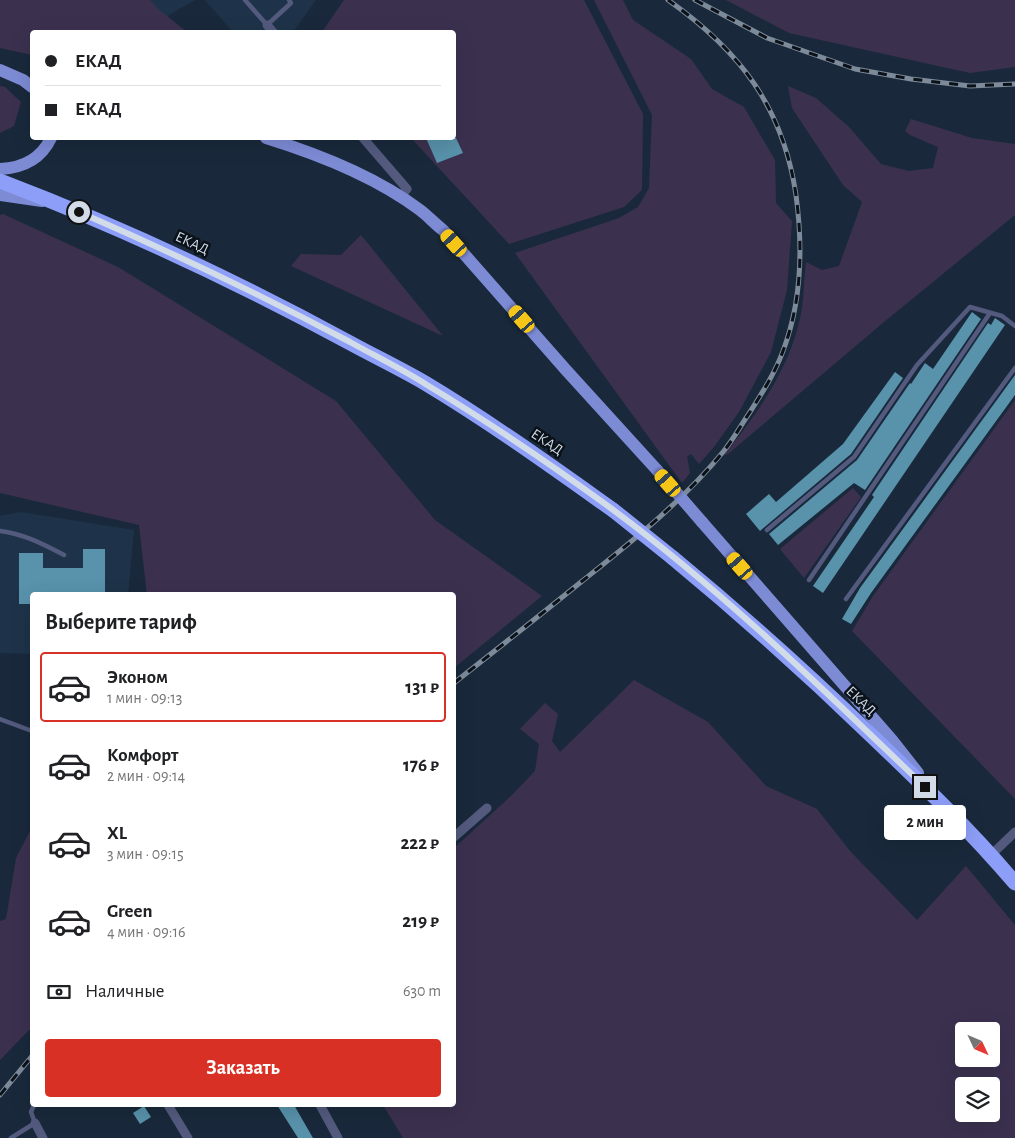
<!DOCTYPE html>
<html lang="ru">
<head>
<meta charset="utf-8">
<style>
  :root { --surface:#fff; --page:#f2f2f2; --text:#202124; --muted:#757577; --line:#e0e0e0; --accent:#d93025 }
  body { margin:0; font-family:"Alegreya Sans",sans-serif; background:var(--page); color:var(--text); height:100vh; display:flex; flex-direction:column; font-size:19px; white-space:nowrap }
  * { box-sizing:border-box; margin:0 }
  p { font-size:16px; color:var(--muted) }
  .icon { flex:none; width:28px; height:28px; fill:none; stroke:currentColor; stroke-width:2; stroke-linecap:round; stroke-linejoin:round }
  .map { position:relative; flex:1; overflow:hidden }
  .details { position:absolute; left:30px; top:592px; width:426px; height:515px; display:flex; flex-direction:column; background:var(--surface); border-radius:5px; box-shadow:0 5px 20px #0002 }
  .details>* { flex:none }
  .banner { position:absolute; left:30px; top:30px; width:426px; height:110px; border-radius:5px; box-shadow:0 5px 20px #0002; display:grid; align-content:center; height:110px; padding:0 15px; background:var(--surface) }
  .needle { width:32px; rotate:134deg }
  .buttons { position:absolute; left:955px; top:1022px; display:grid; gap:10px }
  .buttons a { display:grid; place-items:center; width:45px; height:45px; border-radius:5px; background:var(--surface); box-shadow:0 5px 20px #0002; font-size:25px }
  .end { position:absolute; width:22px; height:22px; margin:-11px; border:6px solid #d1dce8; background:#111; box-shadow:0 0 0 2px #111 }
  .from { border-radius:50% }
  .bubble { position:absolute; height:35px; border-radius:5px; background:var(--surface); box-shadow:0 5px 20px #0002; font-size:16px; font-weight:700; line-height:35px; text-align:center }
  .car { position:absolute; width:15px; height:30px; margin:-15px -8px; border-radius:6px; box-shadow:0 0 4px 1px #0007; background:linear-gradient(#f5c518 24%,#345 0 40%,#f5c518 0 76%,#345 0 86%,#f5c518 0) }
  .banner b { display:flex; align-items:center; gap:18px; height:48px; font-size:19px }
  .banner b+b { border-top:1px solid var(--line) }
  .banner i { width:12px; height:12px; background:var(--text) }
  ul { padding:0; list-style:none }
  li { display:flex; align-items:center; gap:15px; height:70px; margin:0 10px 8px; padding:0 5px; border:2px solid transparent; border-radius:5px }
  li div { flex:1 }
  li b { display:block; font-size:19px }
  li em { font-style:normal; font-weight:700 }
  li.active { border-color:var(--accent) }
  li>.icon { width:45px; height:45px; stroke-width:1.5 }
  h2 { padding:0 15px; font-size:22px; line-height:60px }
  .pay { display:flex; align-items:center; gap:12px; height:55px; padding:0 15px; font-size:19px }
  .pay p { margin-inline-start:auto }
  .cta { display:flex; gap:10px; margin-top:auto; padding:10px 15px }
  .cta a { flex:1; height:58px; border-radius:5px; background:var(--accent); color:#fff; font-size:20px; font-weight:700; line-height:58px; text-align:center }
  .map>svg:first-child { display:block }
</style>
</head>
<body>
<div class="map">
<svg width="1015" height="1138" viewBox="0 0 1015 1138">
  <rect width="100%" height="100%" fill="#19293b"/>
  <g fill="#1e3349">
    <polygon points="148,0 195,0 164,18"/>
    <polygon points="205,0 316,0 293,32 233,32"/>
    <polygon points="21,512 134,530 128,595 32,595 32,654 0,653 0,516"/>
  </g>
  <g fill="#3b314f" fill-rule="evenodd">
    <polygon points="0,0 150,0 158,9 187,32 32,32 32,55 0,48"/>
    <polygon points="344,0 584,0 643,114 642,190 624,207 509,244 411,138 454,138 454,32 322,32"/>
    <polygon points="594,0 623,0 633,20 691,59 712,89 744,107 775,160 776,203 792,221 787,290 771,352 739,412 714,447 699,464 691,454 687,457 690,473 682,483 515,253 619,218 638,207 649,188 652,115"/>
    <polygon points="726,0 1015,0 1015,67 970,73 789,33"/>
    <polygon points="0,86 5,87 21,102 14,126 0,133"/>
    <path d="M 788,86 L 816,98 L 849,127 L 881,164 L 909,171 L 933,168 L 938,147 L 910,135 L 905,131 L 911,119 L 972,138 L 1015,144 L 1015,215 L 884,322 L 728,454 L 724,455 C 759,412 793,364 802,308 C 804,293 804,277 806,262 L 822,270 L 839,266 L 862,202 L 843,185 L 792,108 Z"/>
    <polygon points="3,214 118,267 336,401 435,520 542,596 454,668 454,595 147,595 139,525 0,493 0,215"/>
    <polygon points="361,235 443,336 291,266 301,254 341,255"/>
    <polygon points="1015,400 1015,799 852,631 873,596"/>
    <polygon points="853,488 861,497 804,578 780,549"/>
    <path d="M 634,680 L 708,722 L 766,786 L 817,809 L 850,851 L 917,920 L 966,866 L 1015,925 L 1015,1138 L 403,1138 L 383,1105 L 454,1105 L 454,848 L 510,797 L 535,771 L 539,744 L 520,729 L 545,703 L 558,714 L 552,741 L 560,752 ZM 964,1031 L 991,1031 L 991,1059 L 964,1059 ZM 964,1086 L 991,1086 L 991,1114 L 964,1114 Z"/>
    <polygon points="32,827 32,1027 0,1060 0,921 6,919 16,858"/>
  </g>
  <g fill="#5892ab">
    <polygon points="426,138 456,138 463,153 437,163"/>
    <polygon points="972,312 981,319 865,490 854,483 778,545 769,534 857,460 910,383 911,384 925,363 933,369"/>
    <polygon points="995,318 1005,325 823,593 813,586 874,497 872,495 988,323 991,325"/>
    <polygon points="895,372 903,378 851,454 760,531 746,514 769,494 776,502 843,444"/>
    <polygon points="1015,375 1015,395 871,593 851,624 842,619 860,588"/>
    <polygon points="83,549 105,549 105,595 84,595 84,592 42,592 42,595 32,595 32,604 19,604 19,553 43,553 43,568 83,568"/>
    <polygon points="277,1105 294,1105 313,1138 298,1138"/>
    <polygon points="144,1106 151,1117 140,1124 133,1113"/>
  </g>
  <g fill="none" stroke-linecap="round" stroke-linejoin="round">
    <g stroke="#535a7e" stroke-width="4.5">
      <polyline points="245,0 267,25 291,3 289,0"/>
      <polyline points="767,530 854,457 917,365 970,307 1002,316 1015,326"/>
      <path d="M 0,531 C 24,534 43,544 64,555"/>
      <polyline points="809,580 990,313"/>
      <polyline points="846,599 1015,368"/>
      <polyline points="0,719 32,731"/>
      <polyline points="11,1138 35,1123 31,1112 34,1105"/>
    </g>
    <g stroke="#535a7e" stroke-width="9">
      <polyline points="267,25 273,32"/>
      <polyline points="363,138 407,189 400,197"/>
      <polyline points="454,837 487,808"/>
      <polyline points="991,855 1015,832"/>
      <polyline points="168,1105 188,1138"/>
      <polyline points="320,1105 338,1138"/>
      <polyline points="35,1123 43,1138"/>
    </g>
    <g stroke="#7d8bd5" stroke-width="12">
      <polyline points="0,70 23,80 32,87"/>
      <path d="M 266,138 C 318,154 376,177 420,210 C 428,216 435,224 443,230 L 566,370 L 657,470"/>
      <path d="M 0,169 C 23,168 41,159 51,138"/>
      <polyline points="0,195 42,201"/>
      <polyline points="702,522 892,740 918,773"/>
    </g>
    <g stroke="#8d9ef8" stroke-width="15">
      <path d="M 0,181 C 121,227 238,282 352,344 C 376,357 401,369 425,383 C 490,422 551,466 613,510"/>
      <path d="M 673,558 C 742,615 808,674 873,737 C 922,784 971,831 1015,883"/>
    </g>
    <g stroke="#7d8a99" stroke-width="5">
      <g id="rail">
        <polyline points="695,0 767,38 855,69 911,79 970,86 1015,84"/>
        <path d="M 454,683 C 496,650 539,616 581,582 C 631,542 682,502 723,452 C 733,440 741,425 750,412 C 762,393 775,373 783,351 C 802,301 803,247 796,195 C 783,107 740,51 668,0"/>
        <polyline points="0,1095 32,1056"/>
      </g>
    </g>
    <use href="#rail" stroke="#0a1119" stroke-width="3" stroke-dasharray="9" stroke-linecap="butt"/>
    <polyline stroke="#7d8bd5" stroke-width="12" points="657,470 702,522"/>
    <polyline stroke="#8d9ef8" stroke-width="15" points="613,510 673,558"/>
  </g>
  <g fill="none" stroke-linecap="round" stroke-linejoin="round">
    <path stroke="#d1dce8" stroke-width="6" d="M 79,212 C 171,252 261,295 350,342 C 375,356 402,369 427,385 C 490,423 552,465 612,509 C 724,592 824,690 925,787"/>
  </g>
  <g text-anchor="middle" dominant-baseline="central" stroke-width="5" stroke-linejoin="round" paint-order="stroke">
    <g font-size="15" fill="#d1dce8" stroke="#0a1119">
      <text transform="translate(192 243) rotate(25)">ЕКАД</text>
      <text transform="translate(547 442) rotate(34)">ЕКАД</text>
      <text transform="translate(861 701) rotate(44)">ЕКАД</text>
    </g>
  </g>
</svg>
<div class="buttons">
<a><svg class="needle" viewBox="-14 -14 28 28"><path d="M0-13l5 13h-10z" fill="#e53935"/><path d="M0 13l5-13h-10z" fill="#757577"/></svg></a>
<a><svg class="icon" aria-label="layers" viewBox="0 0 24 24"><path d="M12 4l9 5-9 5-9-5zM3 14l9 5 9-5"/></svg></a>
</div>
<i class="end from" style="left:79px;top:212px"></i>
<i class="end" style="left:925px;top:787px"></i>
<div class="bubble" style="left:884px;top:805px;width:82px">2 мин</div>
<i class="car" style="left:454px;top:243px;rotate:318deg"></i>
<i class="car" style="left:522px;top:319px;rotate:319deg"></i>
<i class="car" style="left:668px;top:483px;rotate:319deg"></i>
<i class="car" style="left:740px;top:566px;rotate:319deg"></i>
<div class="banner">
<b><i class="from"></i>ЕКАД</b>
<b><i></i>ЕКАД</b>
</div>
<section class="details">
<h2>Выберите тариф</h2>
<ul>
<li class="active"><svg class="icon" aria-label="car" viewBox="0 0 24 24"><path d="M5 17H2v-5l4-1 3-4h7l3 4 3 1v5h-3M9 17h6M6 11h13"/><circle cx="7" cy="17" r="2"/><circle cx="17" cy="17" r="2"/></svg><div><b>Эконом</b><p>1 мин · 09:13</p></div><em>131 ₽</em></li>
<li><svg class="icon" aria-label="car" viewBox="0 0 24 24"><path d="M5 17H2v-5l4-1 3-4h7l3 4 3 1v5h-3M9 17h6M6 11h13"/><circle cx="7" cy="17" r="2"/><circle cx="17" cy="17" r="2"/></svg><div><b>Комфорт</b><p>2 мин · 09:14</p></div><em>176 ₽</em></li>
<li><svg class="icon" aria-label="car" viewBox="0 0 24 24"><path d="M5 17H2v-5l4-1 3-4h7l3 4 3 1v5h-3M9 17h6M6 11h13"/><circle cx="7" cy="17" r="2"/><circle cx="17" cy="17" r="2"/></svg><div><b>XL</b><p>3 мин · 09:15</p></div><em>222 ₽</em></li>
<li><svg class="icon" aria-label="car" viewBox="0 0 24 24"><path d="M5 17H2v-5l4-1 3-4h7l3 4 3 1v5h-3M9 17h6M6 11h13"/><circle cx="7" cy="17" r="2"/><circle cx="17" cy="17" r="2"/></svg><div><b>Green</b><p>4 мин · 09:16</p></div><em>219 ₽</em></li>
</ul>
<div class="pay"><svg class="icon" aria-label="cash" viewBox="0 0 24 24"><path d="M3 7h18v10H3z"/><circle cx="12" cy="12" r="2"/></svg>Наличные<p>630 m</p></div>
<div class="cta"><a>Заказать</a></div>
</section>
</div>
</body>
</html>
